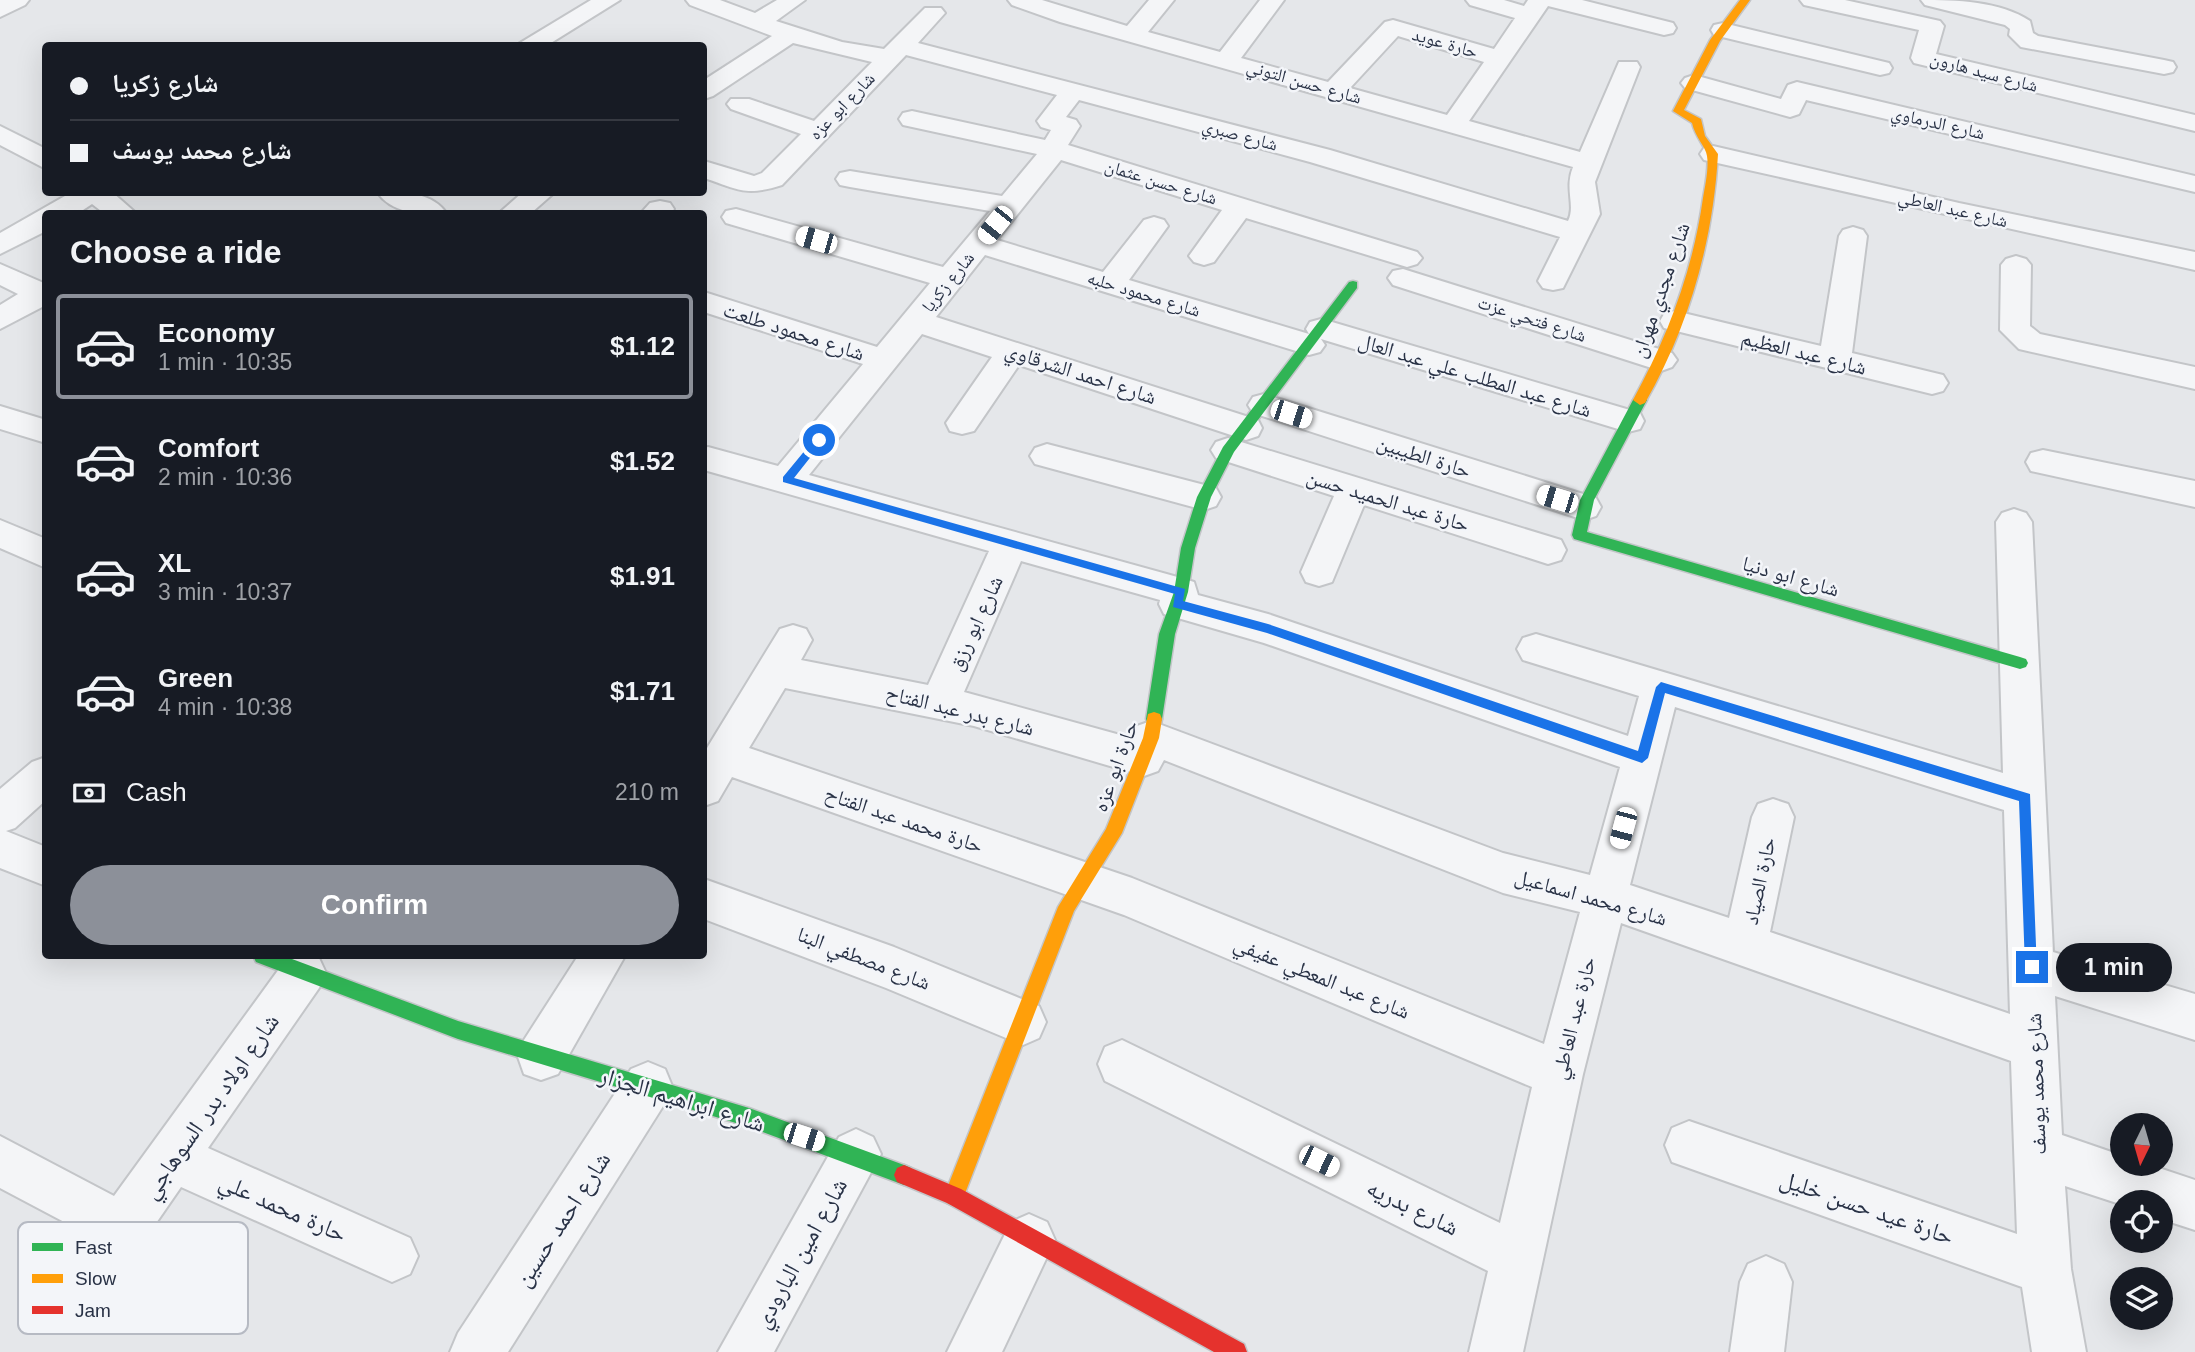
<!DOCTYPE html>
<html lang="en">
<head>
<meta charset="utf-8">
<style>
  :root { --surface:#171b24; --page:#242831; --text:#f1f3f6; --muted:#9ea1a6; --line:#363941; --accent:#8c9099 }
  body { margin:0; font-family:Arial,"Noto Naskh Arabic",sans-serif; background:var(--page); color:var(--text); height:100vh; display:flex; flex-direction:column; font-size:26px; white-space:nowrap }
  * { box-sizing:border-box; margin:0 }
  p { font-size:23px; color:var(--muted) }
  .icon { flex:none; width:38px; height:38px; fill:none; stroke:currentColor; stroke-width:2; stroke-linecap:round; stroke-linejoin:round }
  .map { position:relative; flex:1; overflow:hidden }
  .sheet { position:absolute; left:42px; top:210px; width:665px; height:749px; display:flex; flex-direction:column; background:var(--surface); border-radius:7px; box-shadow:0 7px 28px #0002 }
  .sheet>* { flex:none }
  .hud { position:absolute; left:42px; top:42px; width:665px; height:154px; border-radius:7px; box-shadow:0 7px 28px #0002; display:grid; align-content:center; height:154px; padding:0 28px; background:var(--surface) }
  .needle { width:46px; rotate:185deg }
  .controls { position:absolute; left:2110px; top:1113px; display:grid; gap:14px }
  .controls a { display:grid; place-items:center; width:63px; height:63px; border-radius:50%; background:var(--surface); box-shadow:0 7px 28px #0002; font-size:35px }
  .end { position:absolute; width:32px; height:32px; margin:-16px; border:9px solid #1a73e8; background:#fff; box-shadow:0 0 0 4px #fff }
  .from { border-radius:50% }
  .bubble { position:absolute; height:49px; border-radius:24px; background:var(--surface); box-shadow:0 7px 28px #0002; font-size:23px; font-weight:700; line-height:49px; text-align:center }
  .car { position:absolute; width:21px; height:42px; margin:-21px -10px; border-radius:9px; box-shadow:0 0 5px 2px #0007; background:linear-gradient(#fff 24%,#345 0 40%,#fff 0 76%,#345 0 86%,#fff 0) }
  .hud b { display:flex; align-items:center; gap:24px; height:66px; font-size:26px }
  .hud b+b { border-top:2px solid var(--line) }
  .hud i { width:18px; height:18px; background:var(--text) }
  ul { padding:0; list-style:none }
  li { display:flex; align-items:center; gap:21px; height:105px; margin:0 14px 10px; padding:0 14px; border:4px solid transparent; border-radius:7px }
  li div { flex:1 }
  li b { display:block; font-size:26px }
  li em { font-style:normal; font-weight:700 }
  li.active { border-color:var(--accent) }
  li>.icon { width:63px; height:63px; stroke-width:1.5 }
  h2 { padding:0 28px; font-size:32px; line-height:84px }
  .pay { display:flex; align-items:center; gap:18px; height:77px; padding:0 28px; font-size:26px }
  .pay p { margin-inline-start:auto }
  .cta { display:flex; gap:14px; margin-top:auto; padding:14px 28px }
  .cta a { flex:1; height:80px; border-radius:42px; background:var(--accent); color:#fff; font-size:28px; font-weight:700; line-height:80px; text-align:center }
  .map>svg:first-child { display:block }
</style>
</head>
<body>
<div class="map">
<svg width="2195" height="1352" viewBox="0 0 2195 1352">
  <rect width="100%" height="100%" fill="#e5e7ea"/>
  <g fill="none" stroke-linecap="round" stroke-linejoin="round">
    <g stroke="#c3c5c8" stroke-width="4">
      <g id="street">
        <polygon points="0,0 29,0 25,5 0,17"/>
        <polygon points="591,0 620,0 546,46 515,46"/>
        <path d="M 686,0 L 720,0 L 755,13 L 777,0 L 805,0 L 776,21 L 842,42 L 884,49 L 925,8 L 941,8 L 945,13 L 918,43 L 1330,150 L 1568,221 C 1576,205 1564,189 1573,167 L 1060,22 L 1012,5 L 1008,0 L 1042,0 L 1127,26 L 1149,0 L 1174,0 L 1148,32 L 1220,52 L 1260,0 L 1284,0 L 1241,58 L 1328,82 L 1385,22 L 1393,20 L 1494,49 L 1515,18 L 1470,5 L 1466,0 L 1504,0 L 1524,6 L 1528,0 L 1582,0 L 1673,23 L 1676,28 L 1673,33 L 1664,35 L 1548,6 L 1469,121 L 1580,152 L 1619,62 L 1637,62 L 1640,67 L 1595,182 L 1600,214 L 1563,288 L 1553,290 L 1543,288 L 1538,281 L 1560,237 L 1310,162 L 1079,100 L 1066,117 L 1076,120 L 1080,126 L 1068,145 L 1417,252 L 1422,258 L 1417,264 L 1407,267 L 1246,218 L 1214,262 L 1204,265 L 1194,262 L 1189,256 L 1222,210 L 1061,160 L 997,240 L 1103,272 L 1144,220 L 1154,217 L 1164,220 L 1168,226 L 1129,280 L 1309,334 L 1306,329 L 1310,322 L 1321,319 L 1332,322 L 1640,413 L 1644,421 L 1640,429 L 1628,432 L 1321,339 L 1325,345 L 1320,352 L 1309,355 L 985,255 L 936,317 L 1258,420 L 1262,428 L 1258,436 L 1246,440 L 1234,436 L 1019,365 L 974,431 L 962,434 L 950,431 L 946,423 L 992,357 L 922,334 L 809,475 L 1181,578 L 1194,582 L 1198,595 L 1268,614 L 1628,736 L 1639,696 L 1523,660 L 1517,649 L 1523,638 L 1536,634 L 2003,773 L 1996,522 L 2002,513 L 2014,509 L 2026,513 L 2032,522 L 2053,952 L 2195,994 L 2195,1040 L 2055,996 L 2062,1135 L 2123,1156 L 2123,1164 L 2147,1164 L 2195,1180 L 2195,1230 L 2161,1219 L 2161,1202 L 2123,1202 L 2123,1205 L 2065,1186 L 2071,1269 L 2086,1352 L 2032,1352 L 2022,1287 L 1672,1162 L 1665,1145 L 1672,1128 L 1689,1121 L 2017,1234 L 2011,1061 L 1621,923 L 1583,1074 L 1523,1352 L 1469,1352 L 1488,1271 L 1105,1081 L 1098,1064 L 1105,1047 L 1122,1040 L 1500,1223 L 1532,1087 L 1124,915 L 732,777 L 718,801 L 704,806 L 704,753 L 780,629 L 793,625 L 806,629 L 812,640 L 801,660 L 928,685 L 989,551 L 704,470 L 704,448 L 708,447 L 778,466 L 863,364 L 704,312 L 704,292 L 877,347 L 930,283 L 726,223 L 722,217 L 726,211 L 736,209 L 943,267 L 990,211 L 850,187 L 840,185 L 836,179 L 840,173 L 850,171 L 1002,196 L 1037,154 L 903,125 L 899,119 L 903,113 L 912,111 L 1045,140 L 1051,130 L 1041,127 L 1037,121 L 1057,95 L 906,55 L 782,185 C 745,197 738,189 704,178 L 704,161 L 754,176 L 762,173 L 801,134 L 731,109 L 727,104 L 731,99 L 749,99 L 814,121 L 872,62 L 793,43 L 713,96 L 704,99 L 704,80 L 772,36 L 690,5 ZM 1398,36 L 1484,62 L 1447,115 L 1350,88 ZM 1021,561 L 1160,600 L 1159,604 L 1164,614 L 1264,643 L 1620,767 L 1590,875 L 1503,853 L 1151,721 L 1137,726 L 1131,738 L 964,692 ZM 785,688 L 974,726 L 1144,776 L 1158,771 L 1164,760 L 1503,893 L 1580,912 L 1544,1044 L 1132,878 L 749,748 ZM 1675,707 L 2004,810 L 2010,1014 L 1770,932 L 1794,817 L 1788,804 L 1773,799 L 1758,804 L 1752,817 L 1729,918 L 1630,885 Z"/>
        <polygon points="1800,0 1845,0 1940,21 1944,26 1936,54 2195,115 2195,131 1914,63 1911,58 1919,30 1804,5"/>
        <path d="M 1921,0 C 1956,0 2000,1 2030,21 L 2033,33 L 2038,36 L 2164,60 L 2173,62 L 2176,67 L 2173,72 L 2164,74 L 2021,47 L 2009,35 L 2010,29 L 2005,25 L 1925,5 Z"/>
        <polygon points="1723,23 1889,63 1892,68 1889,73 1880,75 1714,35 1711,30 1714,25"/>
        <polygon points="1694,75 1781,99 1788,85 1797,82 2195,176 2195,192 1806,100 1799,114 1790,117 1685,88 1681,83 1685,78"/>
        <polygon points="0,126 46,149 46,169 0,145"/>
        <polygon points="1713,146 1959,203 2195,252 2195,270 1704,160 1700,154 1704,148"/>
        <polygon points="72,192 112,192 137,214 105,214 92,204 77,214 46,214 46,231 0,254 0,233"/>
        <path d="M 377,192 C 401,192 432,191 447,214 C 423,214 393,215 377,192 Z"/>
        <polygon points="523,192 555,192 530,214 498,214"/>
        <polygon points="660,201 670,203 674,209 671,214 640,214 650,203"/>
        <polygon points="1853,227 1863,230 1867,236 1852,353 1943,375 1948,383 1943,391 1932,394 1664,328 1660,321 1664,314 1675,311 1821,346 1839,236 1843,230"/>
        <polygon points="2016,256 2026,259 2031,265 2030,326 2040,334 2195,367 2195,389 2019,349 2000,330 2001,265 2006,259"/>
        <polygon points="0,264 46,284 46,305 0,329 0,305 18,294 0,285"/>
        <polygon points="1403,269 1672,353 1677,360 1672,367 1661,371 1393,285 1388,278 1393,271"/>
        <polygon points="1264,394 1596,498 1601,507 1596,516 1584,520 1253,413 1248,405 1253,397"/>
        <polygon points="0,406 46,420 46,443 0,429"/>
        <polygon points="1228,438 1561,540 1566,550 1561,560 1548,564 1364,505 1332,582 1319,586 1306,582 1301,572 1334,496 1216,458 1211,450 1216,442"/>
        <polygon points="1047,444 1216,488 1221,497 1216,506 1204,510 1035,464 1030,456 1035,448"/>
        <polygon points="2043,450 2195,481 2195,507 2031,471 2026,462 2031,453"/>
        <polygon points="0,520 46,539 46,568 0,548"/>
        <polygon points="46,757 46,800 15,828 6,831 46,847 46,886 0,868 0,789 32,762"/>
        <polygon points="704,879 894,947 1039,1006 1046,1022 1039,1038 1023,1045 886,988 704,919"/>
        <polygon points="293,956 319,958 326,973 319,988 208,1148 410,1238 418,1256 410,1274 392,1282 181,1187 143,1242 119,1251 0,1188 0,1136 114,1196 287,958"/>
        <polygon points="578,956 625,956 558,1074 541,1080 524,1074 518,1057 524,1040"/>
        <polygon points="648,1062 665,1069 672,1086 665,1103 508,1352 450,1352 458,1333 631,1069"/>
        <polygon points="856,1129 873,1137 881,1154 774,1352 718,1352 839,1137"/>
        <polygon points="1029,1214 1047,1222 1055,1240 1002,1352 947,1352 1011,1222"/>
        <polygon points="1766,1256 1784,1264 1792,1282 1784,1352 1730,1352 1740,1282 1748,1264"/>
      </g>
    </g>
    <g stroke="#c3c5c8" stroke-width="3">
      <g id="fast">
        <polygon points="1353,281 1357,282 1357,288 1234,452 1211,497 1195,548 1188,592 1175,634 1162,719 1160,724 1154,726 1148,724 1146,719 1159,634 1174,592 1181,548 1197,497 1223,447 1349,282"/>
        <polygon points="1640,395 1647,400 1594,500 1587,532 2020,657 2026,659 2028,663 2026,667 2020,669 1574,539 1572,535 1580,500 1633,400"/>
        <polygon points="253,956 284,956 458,1021 749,1108 904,1165 911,1168 914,1175 911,1182 904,1185 749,1127 458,1039 256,962"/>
      </g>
    </g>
    <g stroke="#c3c5c8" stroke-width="3">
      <g id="slow">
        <path d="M 1740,0 L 1750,0 L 1720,41 L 1684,110 L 1701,119 L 1705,136 L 1718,154 C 1713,242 1689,326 1645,403 L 1640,405 L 1633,400 C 1668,336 1693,270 1703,198 C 1705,186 1709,169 1707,156 C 1706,147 1695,137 1692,123 L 1673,111 L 1710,40 Z"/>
        <polygon points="1154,712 1160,714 1162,719 1159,738 1122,833 1074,911 964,1196 961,1203 954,1206 947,1203 944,1196 1058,907 1106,829 1143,738 1148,714"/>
      </g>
    </g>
    <g stroke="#c3c5c8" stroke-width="3">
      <polygon id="jam" points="904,1165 961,1189 1244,1344 1247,1352 1214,1352 947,1203 897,1182 894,1175 897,1168"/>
    </g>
    <use href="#street" fill="#f4f5f7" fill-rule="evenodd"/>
    <use href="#fast" fill="#30b455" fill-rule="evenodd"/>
    <use href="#slow" fill="#ff9f0a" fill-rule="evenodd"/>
    <use href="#jam" fill="#e5322d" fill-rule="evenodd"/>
  </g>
  <polygon fill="#1a73e8" points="816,437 824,440 794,478 1185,589 1183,601 1268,624 1638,751 1656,687 1661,682 2030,794 2037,971 2027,971 2025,967 2019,801 1665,693 1648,758 1642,763 1267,633 1173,607 1175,594 783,482 783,477"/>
  <g text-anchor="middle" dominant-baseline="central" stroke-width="5" stroke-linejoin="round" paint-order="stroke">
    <g font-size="18" fill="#293246" stroke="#f3f5f9">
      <text transform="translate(1445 43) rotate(16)">حارة عويد</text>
      <text transform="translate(1984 72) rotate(15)">شارع سيد هارون</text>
      <text transform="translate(1304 82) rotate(16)">شارع حسن التوني</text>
      <text transform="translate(842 106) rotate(-46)">شارع ابو عزه</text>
      <text transform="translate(1938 123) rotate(13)">شارع الدرماوي</text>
      <text transform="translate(1240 135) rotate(15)">شارع صبري</text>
      <text transform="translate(1161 182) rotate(17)">شارع حسن عثمان</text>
      <text transform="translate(1953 209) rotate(13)">شارع عبد العاطي</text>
      <text transform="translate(948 282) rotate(-51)">شارع زكريا</text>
      <text transform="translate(1144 294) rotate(17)">شارع محمود حلبه</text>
      <text transform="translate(1532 319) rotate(18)">شارع فتحي عزت</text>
    </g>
    <g font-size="21" fill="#293246" stroke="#f3f5f9">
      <text transform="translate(1660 290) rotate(-71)">شارع مجدي مهران</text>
      <text transform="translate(794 331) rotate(18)">شارع محمود طلعت</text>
      <text transform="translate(1804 352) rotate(14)">شارع عبد العظيم</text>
      <text transform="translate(1081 373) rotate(18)">شارع احمد الشرقاوي</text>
      <text transform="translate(1475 375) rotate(17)">شارع عبد المطلب علي عبد العال</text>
      <text transform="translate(1424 456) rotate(18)">حارة الطيبين</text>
      <text transform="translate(1388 500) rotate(17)">حارة عبد الحميد حسن</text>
      <text transform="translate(1791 576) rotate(16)">شارع ابو دنيا</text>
      <text transform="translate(975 623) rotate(-65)">شارع ابو رزق</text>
      <text transform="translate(960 710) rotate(14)">شارع بدر عبد الفتاح</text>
      <text transform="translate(1115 766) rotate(-70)">حارة ابو عزه</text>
      <text transform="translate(904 819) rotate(19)">حارة محمد عبد الفتاح</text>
      <text transform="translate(1759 881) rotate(-78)">حارة الصياد</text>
      <text transform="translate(1591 897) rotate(16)">شارع محمد اسماعيل</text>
      <text transform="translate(864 958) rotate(21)">شارع مصطفي البنا</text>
      <text transform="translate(1322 977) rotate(22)">شارع عبد المعطي عفيفي</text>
      <text transform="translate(1573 1018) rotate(-76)">حارة عبد العاطي</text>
      <text transform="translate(2036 1084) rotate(-92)">شارع محمد يوسف</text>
    </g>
    <g font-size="24" fill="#293246" stroke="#f3f5f9">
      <text transform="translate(682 1099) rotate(17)">شارع ابراهيم الجزار</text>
      <text transform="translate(210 1106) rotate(-55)">شارع اولاد بدر السوهاجي</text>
      <text transform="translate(283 1207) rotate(24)">حارة محمد علي</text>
      <text transform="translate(1413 1207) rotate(26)">شارع بدريه</text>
      <text transform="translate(1867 1207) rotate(19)">حارة عيد حسن خليل</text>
      <text transform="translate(562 1219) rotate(-57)">شارع احمد حسين</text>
      <text transform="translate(800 1253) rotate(-61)">شارع امين البارودي</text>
    </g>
  </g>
  <rect x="18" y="1222" width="230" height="112" rx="10" fill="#f3f5f9" stroke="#b6bac3" stroke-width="2"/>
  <rect x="32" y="1243" width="31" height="8" fill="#30b455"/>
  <rect x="32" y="1274" width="31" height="9" fill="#ff9f0a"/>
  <rect x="32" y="1306" width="31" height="8" fill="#e5322d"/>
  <g font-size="19" fill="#293246">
    <text x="75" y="1254">Fast</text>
    <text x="75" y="1285">Slow</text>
    <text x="75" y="1317">Jam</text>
  </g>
</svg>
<div class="controls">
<a><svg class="needle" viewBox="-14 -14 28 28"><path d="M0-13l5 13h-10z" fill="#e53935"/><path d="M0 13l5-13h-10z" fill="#9ea1a6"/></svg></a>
<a><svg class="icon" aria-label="locate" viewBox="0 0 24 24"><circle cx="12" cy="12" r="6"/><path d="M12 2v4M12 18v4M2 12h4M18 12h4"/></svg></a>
<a><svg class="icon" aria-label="layers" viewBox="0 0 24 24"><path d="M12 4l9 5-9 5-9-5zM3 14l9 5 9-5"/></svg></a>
</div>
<i class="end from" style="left:819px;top:440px"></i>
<i class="end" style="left:2032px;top:967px"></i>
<div class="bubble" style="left:2056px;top:943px;width:116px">1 min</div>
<i class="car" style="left:995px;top:225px;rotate:219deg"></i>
<i class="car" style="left:816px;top:240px;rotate:286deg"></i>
<i class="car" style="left:1291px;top:414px;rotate:108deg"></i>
<i class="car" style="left:1557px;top:499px;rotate:287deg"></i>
<i class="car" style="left:1623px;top:828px;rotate:195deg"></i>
<i class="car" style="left:804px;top:1137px;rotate:108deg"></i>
<i class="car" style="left:1319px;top:1161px;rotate:116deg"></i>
<div class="hud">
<b><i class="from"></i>شارع زكريا</b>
<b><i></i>شارع محمد يوسف</b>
</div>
<section class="sheet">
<h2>Choose a ride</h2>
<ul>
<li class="active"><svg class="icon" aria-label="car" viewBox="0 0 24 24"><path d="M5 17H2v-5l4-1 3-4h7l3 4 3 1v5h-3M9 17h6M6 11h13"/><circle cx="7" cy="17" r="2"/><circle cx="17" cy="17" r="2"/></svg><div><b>Economy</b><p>1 min · 10:35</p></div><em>$1.12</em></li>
<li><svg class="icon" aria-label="car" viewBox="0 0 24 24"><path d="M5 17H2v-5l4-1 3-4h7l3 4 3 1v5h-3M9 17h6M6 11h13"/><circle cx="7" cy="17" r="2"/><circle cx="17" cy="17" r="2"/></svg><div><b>Comfort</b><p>2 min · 10:36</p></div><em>$1.52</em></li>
<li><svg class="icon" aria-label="car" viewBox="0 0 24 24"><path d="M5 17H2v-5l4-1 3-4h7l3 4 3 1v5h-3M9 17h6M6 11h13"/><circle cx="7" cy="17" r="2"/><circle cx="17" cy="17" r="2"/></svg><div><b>XL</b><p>3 min · 10:37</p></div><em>$1.91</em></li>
<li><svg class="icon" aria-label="car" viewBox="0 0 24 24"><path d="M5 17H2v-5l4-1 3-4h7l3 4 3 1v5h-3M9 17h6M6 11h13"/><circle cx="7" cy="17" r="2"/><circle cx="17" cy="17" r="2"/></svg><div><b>Green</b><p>4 min · 10:38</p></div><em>$1.71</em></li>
</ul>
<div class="pay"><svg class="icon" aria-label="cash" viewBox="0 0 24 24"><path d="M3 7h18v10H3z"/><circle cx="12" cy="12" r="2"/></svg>Cash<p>210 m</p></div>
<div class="cta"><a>Confirm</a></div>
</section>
</div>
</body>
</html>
